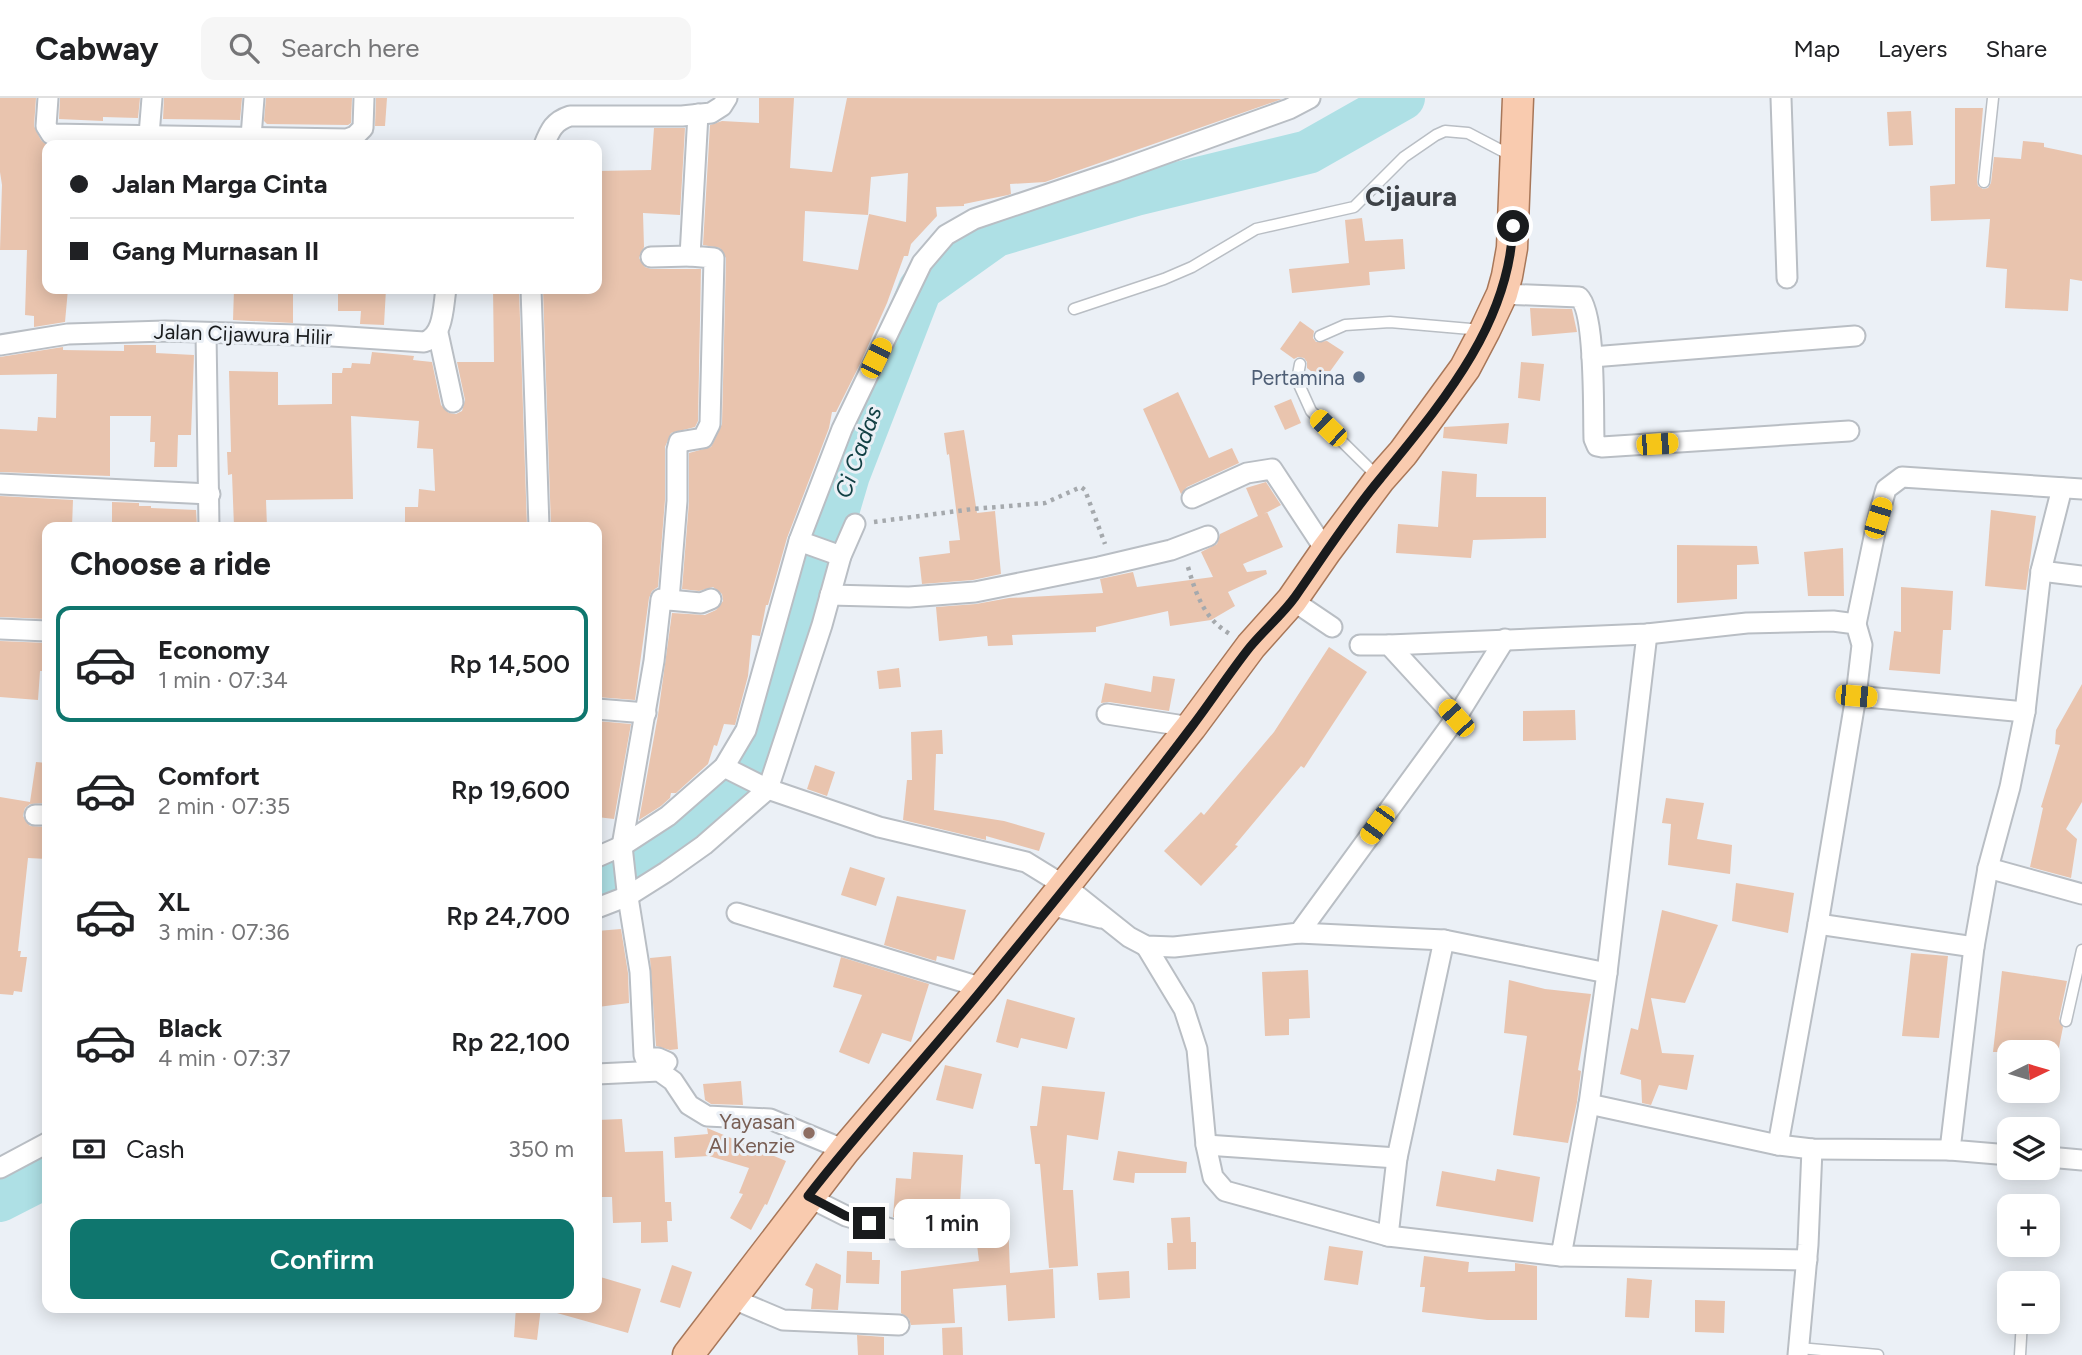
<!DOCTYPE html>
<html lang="en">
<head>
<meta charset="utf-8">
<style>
  :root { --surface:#fff; --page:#f6f6f6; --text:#202124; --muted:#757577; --line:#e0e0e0; --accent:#0f766e }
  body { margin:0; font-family:Figtree,sans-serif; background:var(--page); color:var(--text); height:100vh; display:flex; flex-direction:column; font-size:26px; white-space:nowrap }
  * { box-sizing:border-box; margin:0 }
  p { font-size:23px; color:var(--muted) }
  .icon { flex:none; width:38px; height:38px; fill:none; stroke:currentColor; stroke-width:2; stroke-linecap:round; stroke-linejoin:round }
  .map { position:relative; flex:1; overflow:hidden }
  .side { position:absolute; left:42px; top:424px; width:560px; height:791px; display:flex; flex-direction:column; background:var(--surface); border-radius:14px; box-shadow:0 4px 18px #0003 }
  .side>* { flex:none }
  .top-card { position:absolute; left:42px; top:42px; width:560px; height:154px; border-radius:14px; box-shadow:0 4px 18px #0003; display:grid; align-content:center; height:154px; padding:0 28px; background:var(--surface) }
  .needle { width:46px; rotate:85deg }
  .fabs { position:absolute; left:1997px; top:942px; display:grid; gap:14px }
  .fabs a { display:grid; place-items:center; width:63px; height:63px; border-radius:14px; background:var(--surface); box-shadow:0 4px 18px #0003; font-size:35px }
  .end { position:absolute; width:32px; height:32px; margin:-16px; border:9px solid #191b1d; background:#fff; box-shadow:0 0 0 4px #fff }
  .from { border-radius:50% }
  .bubble { position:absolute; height:49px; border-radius:14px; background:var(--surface); box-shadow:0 4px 18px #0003; font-size:23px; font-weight:600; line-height:49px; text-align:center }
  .car { position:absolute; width:21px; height:42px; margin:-21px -10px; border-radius:9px; box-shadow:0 0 5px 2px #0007; background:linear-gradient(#f5c518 24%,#345 0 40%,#f5c518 0 76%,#345 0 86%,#f5c518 0) }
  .top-card b { display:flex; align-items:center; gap:24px; height:66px; font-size:26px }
  .top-card b+b { border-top:2px solid var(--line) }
  .top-card i { width:18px; height:18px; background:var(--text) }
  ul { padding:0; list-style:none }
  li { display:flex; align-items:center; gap:21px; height:116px; margin:0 14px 10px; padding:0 14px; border:4px solid transparent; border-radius:14px }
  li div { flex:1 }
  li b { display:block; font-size:26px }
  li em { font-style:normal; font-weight:600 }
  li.current { border-color:var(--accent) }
  li>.icon { width:63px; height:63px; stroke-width:1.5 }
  h2 { padding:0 28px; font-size:32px; line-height:84px }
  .pay { display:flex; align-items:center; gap:18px; height:77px; padding:0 28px; font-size:26px }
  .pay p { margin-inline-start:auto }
  .primary-button { display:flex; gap:14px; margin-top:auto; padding:14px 28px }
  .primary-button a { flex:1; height:80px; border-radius:14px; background:var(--accent); color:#fff; font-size:28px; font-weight:600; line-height:80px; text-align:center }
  header { display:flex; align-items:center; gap:42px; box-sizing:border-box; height:98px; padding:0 35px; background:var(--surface); border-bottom:2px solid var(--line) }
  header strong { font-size:33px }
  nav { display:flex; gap:38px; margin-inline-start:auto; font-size:24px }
  .search { width:490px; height:63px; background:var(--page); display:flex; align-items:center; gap:18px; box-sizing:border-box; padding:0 24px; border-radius:14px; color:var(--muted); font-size:26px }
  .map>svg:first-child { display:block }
</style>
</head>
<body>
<header>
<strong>Cabway</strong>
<div class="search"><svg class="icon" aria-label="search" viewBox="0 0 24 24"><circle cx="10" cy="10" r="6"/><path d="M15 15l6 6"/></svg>Search here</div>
<nav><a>Map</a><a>Layers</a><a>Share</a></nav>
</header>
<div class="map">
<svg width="2082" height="1257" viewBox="0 0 2082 1257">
  <rect width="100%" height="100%" fill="#ebf0f6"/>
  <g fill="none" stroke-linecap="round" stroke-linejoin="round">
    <g stroke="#aee0e5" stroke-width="44">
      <polyline points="597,782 748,693 791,570 848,377 920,191 996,137 1136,96 1308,54 1403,0"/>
      <polyline points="0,1102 47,1078"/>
    </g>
  </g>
  <g fill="#e9c4ae" fill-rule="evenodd">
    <polygon points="0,0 36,0 34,28 41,42 47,47 47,191 68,191 65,224 34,229 34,218 25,217 27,152 0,152 2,87 0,74"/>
    <polygon points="60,0 140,0 138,20 103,19 103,23 59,21"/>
    <polygon points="164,0 242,0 240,22 163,21"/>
    <polygon points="266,0 352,0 351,25 348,27 267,26 264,23"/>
    <polygon points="376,0 387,0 385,28 375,28"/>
    <path d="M 759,0 L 794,0 L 790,70 L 832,74 L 847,0 L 1282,1 L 1045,84 L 1010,86 L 1011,96 L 1008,97 L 964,106 L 964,108 L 936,109 L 937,118 L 911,146 L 908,158 L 904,158 L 887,205 L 860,266 L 836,314 L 832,314 L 829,330 L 787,440 L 768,507 L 766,507 L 760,538 L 752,537 L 748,578 L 735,627 L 724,626 L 717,648 L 714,647 L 708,666 L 676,695 L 671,695 L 670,700 L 661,708 L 639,722 L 658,617 L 672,515 L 705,517 L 716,512 L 723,503 L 722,496 L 713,489 L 699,493 L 682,491 L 689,404 L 689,355 L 711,349 L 722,326 L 726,160 L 720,150 L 703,147 L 710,27 L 722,23 L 759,25 ZM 908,75 L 906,124 L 869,116 L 858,172 L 803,163 L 805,113 L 868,117 L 871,79 Z"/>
    <polygon points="1955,10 1983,10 1977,83 1978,88 1983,91 1988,90 1991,85 1994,59 2021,61 2023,43 2044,45 2044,49 2082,57 2082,183 2070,181 2068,213 2005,210 2007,171 1986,169 1990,121 1931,123 1930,88 1955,86"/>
    <polygon points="1911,13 1913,47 1889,48 1887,14"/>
    <polygon points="654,30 685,30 680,117 643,115 644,149 639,160 645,169 651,171 701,171 698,323 695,329 671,335 665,349 665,402 658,489 652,493 649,500 635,602 597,599 597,429 551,429 543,191 597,191 597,73 651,72"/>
    <polygon points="1362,120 1365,143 1403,141 1405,171 1369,174 1370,187 1292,195 1289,171 1349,165 1345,122"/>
    <polygon points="234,191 293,191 293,225 233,222"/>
    <polygon points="338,191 386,191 384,227 360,226 361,213 338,213"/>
    <polygon points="493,191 519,191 527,429 405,429 405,409 418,409 419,391 435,393 433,351 417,350 419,323 351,318 353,401 266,402 267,429 234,429 232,376 228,377 227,354 231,354 229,273 278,274 278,307 332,306 332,275 342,275 343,270 351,270 352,265 370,266 372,254 414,258 413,262 432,264 441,307 449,315 456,316 462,313 465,302 457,264 494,264"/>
    <polygon points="1530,210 1572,211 1577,234 1532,238"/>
    <polygon points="1300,223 1314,233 1313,240 1316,244 1327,243 1344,254 1326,279 1319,279 1307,270 1307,264 1304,260 1298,259 1294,261 1280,251"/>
    <polygon points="124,247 156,247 156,255 194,257 191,337 178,337 177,369 154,369 155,344 150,344 151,318 110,318 110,378 0,374 0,331 37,333 38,319 56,320 57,276 0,277 0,259 63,249 63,252 124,253"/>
    <polygon points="1521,264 1544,266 1540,303 1518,300"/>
    <polygon points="1178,294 1209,360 1232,350 1239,365 1187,389 1181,396 1143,311"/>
    <polygon points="1291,301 1301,325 1285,332 1274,308"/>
    <polygon points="1509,325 1507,346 1443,340 1444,329"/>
    <polygon points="964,332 977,415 995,413 1001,476 973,482 922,486 919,459 950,455 949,443 960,442 949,356 947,357 944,335"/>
    <polygon points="1442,373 1477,376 1476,399 1546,399 1546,440 1473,442 1471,460 1396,455 1398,426 1438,429"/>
    <polygon points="1266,384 1281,407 1264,416 1267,414 1283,449 1243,466 1247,474 1266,472 1267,476 1228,494 1235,508 1211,522 1170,528 1168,513 1096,529 1096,534 1012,537 1013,547 988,548 987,538 939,543 936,509 976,506 1009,500 1103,495 1100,481 1133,474 1137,489 1213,479 1201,454 1217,446 1220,436 1258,418 1246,390"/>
    <polygon points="0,398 73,402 72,429 47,429 47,521 0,519"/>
    <polygon points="112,404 139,405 139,408 151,408 151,410 196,412 197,429 112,429"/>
    <polygon points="1991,412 2036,418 2026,492 1985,488"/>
    <polygon points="1677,447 1757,448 1759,466 1737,467 1737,501 1677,505"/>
    <polygon points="1843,450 1844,498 1808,498 1804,454"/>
    <polygon points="1901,489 1953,493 1951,532 1943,532 1940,576 1889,572 1894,533 1901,534"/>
    <polygon points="0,543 47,545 47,573 40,573 38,602 0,599"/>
    <polygon points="1329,549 1367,574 1304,670 1301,668 1235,747 1238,748 1201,788 1164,753 1201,714 1204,717 1274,634"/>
    <polygon points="899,570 901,589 879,591 877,573"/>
    <polygon points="1153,578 1175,581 1169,613 1109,604 1101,605 1105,585 1151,594"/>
    <polygon points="2082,586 2082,704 2066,731 2077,741 2071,780 2030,769 2043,710 2041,709 2060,647 2055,646 2056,632"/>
    <polygon points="1575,612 1576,642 1523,643 1523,613"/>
    <polygon points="597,623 631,626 614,721 597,719"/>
    <polygon points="942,632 943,656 936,656 934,712 1004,723 1045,735 1039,753 986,738 986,742 903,722 907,682 912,682 911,634"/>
    <polygon points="36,664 47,665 47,705 30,706 25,710 23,718 30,728 47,729 47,761 28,760 18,853 21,853 20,859 27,859 22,894 14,893 13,897 0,896 0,699 30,704"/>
    <polygon points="815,667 835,674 827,698 807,691"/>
    <polygon points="1666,700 1704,705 1697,741 1732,747 1730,776 1668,767 1671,726 1662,725"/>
    <polygon points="850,769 885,780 876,808 841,797"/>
    <polygon points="1736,785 1794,795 1788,835 1732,823"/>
    <polygon points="897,798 966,812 954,862 937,858 936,863 884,847"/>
    <polygon points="1662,812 1718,827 1685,905 1651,900 1662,955 1694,957 1687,992 1659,987 1651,1007 1642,1005 1641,982 1620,976 1631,930 1638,932"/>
    <polygon points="621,831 628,875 629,905 598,909 597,885 602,884 597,833"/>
    <polygon points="1911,855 1948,858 1939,940 1902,938"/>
    <polygon points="671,858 678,951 670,952 656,948 650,860"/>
    <polygon points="841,859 929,886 911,944 882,935 869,966 839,954 862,897 833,889"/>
    <polygon points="1308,872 1310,920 1289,921 1289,937 1265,938 1262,874"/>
    <polygon points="2002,873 2067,883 2059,921 2063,929 2058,954 1993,954"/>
    <polygon points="1509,882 1545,891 1591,896 1578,972 1581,973 1577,1004 1568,1045 1513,1037 1527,938 1504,935"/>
    <polygon points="1007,901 1075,920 1067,951 1021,940 1018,950 996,944"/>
    <polygon points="945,967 982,976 973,1011 936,1002"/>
    <polygon points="741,983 743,1007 711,1006 705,1002 703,986"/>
    <polygon points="1042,988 1105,994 1098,1042 1067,1037 1063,1092 1073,1092 1078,1168 1049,1170 1040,1066 1035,1066 1030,1028 1037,1028"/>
    <polygon points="622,1021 625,1054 663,1053 665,1104 671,1104 672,1123 667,1123 668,1144 641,1145 641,1124 613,1125 612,1099 597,1099 597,1022"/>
    <polygon points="707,1030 786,1063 767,1107 765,1106 751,1132 730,1120 743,1096 739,1095 749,1070 709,1058 675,1060 674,1039 708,1036"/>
    <polygon points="1118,1053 1187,1064 1186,1075 1135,1075 1134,1085 1113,1082"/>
    <polygon points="913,1054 963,1057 959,1121 893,1119 896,1080 911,1081"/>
    <polygon points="1497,1071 1540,1079 1533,1124 1436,1108 1442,1073 1495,1083"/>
    <polygon points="1190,1119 1191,1144 1196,1144 1196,1171 1168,1172 1167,1145 1173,1145 1171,1120"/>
    <polygon points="1008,1120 1010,1175 1053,1171 1055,1220 1008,1223 1006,1187 953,1191 955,1225 911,1227 909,1221 901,1215 901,1173 979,1163 974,1122"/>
    <polygon points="1329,1148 1363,1153 1358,1187 1324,1182"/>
    <polygon points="847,1153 872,1154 872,1162 880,1162 879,1186 846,1185"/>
    <polygon points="1424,1158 1469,1164 1468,1174 1515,1173 1515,1165 1537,1168 1537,1222 1487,1222 1422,1214 1425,1189 1420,1189"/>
    <polygon points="816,1165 841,1177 838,1212 811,1211 813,1191 805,1187"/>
    <polygon points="672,1167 692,1174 680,1210 660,1204"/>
    <polygon points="1129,1173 1130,1200 1099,1202 1097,1175"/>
    <polygon points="597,1178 641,1191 628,1235 557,1215 558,1209 597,1209"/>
    <polygon points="1627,1180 1652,1182 1649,1220 1625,1219"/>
    <polygon points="1695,1202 1725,1203 1724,1235 1695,1234"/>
    <polygon points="516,1209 541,1209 537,1242 514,1239"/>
    <polygon points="962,1229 963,1257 943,1257 942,1230"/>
    <polygon points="857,1237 884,1239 884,1257 858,1257"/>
  </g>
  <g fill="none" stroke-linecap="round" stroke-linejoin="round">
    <g stroke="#b9bec4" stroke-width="13">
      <g id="service">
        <polyline points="1984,84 1993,0"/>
        <polyline points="1074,211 1164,181 1192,169 1256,131 1354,109 1404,59 1436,37 1445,33 1468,35 1512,58"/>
        <polyline points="1320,238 1345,227 1390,224 1482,232"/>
        <polyline points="1300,266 1297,282 1311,313 1377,378"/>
        <polyline points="2066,923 2082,852"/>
        <polyline points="1799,1250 1878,1257"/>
        <polyline points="2020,1257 2022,1223"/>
      </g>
    </g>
    <g stroke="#b9bec4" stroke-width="23">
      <g id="minor">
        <polyline points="48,0 46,28 51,36 347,41 355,38 363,30 364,0"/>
        <polyline points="1781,0 1787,180"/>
        <polyline points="149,37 152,0"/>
        <polyline points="251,39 254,0"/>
        <path d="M 544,47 C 550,32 554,23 570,18 L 682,18 L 711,15 L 722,8 L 727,0"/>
        <polyline points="651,159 690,158"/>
        <polyline points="531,191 539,429"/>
        <path d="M 1502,196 L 1579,199 C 1596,215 1593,314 1594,341 L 1597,348 L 1602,349 L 1849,333"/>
        <polyline points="206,235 209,429"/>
        <polyline points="438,235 453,304"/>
        <path d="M 0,247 L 68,236 L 165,233 L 332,238 L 424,244 C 444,238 443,209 446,191"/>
        <polyline points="1592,259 1855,238"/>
        <polyline points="0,386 210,396"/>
        <polyline points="1192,400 1247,375 1272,371 1326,453"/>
        <polyline points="799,443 841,458"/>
        <polyline points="2041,473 2082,478"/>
        <polyline points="830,497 909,499 975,494 1099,469 1171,452 1208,438"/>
        <polyline points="669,502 701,505 711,501"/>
        <polyline points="1292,502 1332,529"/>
        <polyline points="1856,526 1878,420 1886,391 1902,379 2082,391"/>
        <polyline points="0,531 47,533"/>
        <polyline points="1360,547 1389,547 1456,620 1505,541"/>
        <polyline points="1389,547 1647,536 1747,525 1833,523 1856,526 1862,547 1856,598 1818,826 1778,1047"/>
        <polyline points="1856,598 2025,614"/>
        <polyline points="597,611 646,615"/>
        <polyline points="1107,616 1191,629"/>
        <polyline points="724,669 768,691 879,729 1026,764 1065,788 1129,839 1146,848 1174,849 1299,835 1456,620"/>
        <polyline points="35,717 47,717"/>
        <polyline points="597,759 622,748 668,718 724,669 746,632 799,443 842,331 922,165 946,137 974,121 1117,73 1289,11 1310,0"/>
        <polyline points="1988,770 2082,796"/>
        <polyline points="1050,807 1101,820"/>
        <polyline points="597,810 628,798 666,774 704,747 768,691 822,527 841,458 855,426"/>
        <polyline points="737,815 983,890"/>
        <polyline points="1818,826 1974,849"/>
        <polyline points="1299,835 1444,842"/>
        <polyline points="1146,848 1184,911 1197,951 1206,1047 1213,1079 1225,1093 1388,1138 1397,1060 1444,842 1607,875"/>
        <polyline points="667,964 658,960 645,960 644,957 640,874 627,793 622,748 654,563 661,501 669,502 677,403 677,352 679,344 703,340 710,326 714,160 690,158 698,16"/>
        <polyline points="597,976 659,973 673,983 689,1007 707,1018 770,1021 845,1052"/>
        <polyline points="1589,1006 1778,1047 1812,1051 1950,1052"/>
        <polyline points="1206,1047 1397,1060"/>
        <polyline points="2009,1057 1950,1052 1974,849 1988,770 2010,689 2025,614 2041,473 2062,390"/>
        <polyline points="2048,1059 2082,1062"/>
        <polyline points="0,1070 47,1045"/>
        <polyline points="808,1099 846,1118 891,1131 956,1132"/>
        <polyline points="1388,1138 1561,1158 1589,1006 1607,875 1647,536"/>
        <polyline points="1561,1158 1807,1162"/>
        <polyline points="731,1200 783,1222 899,1227"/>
        <polyline points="1798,1257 1808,1147 1812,1051"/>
      </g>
    </g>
    <g stroke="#a87759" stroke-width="33">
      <polyline id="primary" points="688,1257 845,1052 983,890 1191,629 1251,548 1292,502 1326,453 1380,381 1403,355 1465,270 1485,232 1502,196 1507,178 1512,150 1518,0"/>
    </g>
    <g stroke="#a5a9ad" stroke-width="4.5" stroke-dasharray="3.5 5" stroke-linecap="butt">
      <polyline points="874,424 973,411 1045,405 1081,389 1085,392 1105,446"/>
      <path d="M 1188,469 C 1196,496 1204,521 1230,536"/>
    </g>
    <use href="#service" stroke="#fff" stroke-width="10"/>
    <use href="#minor" stroke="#fff" stroke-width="19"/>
    <use href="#primary" stroke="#f9cbaf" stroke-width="30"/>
  </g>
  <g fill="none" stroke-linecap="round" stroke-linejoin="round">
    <path stroke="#191b1d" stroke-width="9" d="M 869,1125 L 846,1118 L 808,1098 C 864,1026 926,960 984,889 C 1055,803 1126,716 1193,627 C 1212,602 1230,574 1250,549 C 1264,532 1282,517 1295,499 C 1323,459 1349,418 1380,381 C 1441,306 1509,228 1513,128"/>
  </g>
  <circle fill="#5c6f8a" stroke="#ebf0f6" stroke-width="2.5" cx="1359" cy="279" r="7"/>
  <circle fill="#8d6e63" stroke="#ebf0f6" stroke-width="2.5" cx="809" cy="1035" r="7"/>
  <g text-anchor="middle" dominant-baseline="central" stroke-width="6" stroke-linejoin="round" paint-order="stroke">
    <g font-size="21" fill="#191b1d" stroke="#ebf0f6">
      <text transform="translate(243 236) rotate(2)">Jalan Cijawura Hilir</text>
    </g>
    <g font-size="21" fill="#4e5e75" stroke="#ebf0f6" text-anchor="end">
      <text x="1345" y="279">Pertamina</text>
    </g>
    <g font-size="21" fill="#785e54" stroke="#ebf0f6" text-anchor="end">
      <text x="795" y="1023">Yayasan<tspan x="795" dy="24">Al Kenzie</tspan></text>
    </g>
    <g font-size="23" font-style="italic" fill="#124044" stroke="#ebf0f6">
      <text transform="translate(858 354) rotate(-70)">Ci Cadas</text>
    </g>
    <g font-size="28" font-weight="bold" fill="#3e4247" stroke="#ebf0f6">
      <text x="1411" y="98">Cijaura</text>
    </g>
  </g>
</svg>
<div class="fabs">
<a><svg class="needle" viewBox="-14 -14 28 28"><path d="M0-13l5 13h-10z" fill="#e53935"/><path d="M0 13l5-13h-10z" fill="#757577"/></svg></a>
<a><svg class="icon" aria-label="layers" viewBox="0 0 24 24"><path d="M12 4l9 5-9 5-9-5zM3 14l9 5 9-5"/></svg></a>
<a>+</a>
<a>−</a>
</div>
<i class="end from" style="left:1513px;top:128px"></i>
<i class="end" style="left:869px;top:1125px"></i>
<div class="bubble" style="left:894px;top:1101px;width:116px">1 min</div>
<i class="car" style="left:876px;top:260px;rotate:26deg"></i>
<i class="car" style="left:1328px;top:330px;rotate:314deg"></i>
<i class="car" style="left:1657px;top:346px;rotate:86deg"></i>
<i class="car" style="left:1878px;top:420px;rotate:17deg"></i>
<i class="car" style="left:1856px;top:598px;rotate:95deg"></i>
<i class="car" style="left:1456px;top:620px;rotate:318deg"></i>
<i class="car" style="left:1377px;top:727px;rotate:216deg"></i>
<div class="top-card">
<b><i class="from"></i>Jalan Marga Cinta</b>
<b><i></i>Gang Murnasan II</b>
</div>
<section class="side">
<h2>Choose a ride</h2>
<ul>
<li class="current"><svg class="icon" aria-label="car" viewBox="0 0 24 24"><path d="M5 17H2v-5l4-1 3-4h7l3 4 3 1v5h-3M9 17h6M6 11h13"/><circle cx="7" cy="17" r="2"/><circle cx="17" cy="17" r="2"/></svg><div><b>Economy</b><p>1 min · 07:34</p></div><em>Rp 14,500</em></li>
<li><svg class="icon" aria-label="car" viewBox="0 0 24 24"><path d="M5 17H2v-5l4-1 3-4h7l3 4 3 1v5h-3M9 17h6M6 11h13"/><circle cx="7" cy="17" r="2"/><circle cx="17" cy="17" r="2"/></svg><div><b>Comfort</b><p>2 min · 07:35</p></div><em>Rp 19,600</em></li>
<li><svg class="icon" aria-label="car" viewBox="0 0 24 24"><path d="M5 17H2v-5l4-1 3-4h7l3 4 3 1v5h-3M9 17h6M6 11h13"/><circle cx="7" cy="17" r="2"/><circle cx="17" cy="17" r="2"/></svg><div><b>XL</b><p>3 min · 07:36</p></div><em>Rp 24,700</em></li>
<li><svg class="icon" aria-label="car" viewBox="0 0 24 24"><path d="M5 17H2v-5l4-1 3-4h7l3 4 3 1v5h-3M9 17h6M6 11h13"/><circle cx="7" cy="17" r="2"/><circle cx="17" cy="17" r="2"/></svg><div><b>Black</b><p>4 min · 07:37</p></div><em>Rp 22,100</em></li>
</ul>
<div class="pay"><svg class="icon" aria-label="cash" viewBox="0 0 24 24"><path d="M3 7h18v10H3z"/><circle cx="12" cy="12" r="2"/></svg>Cash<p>350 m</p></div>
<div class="primary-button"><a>Confirm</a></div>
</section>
</div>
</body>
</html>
